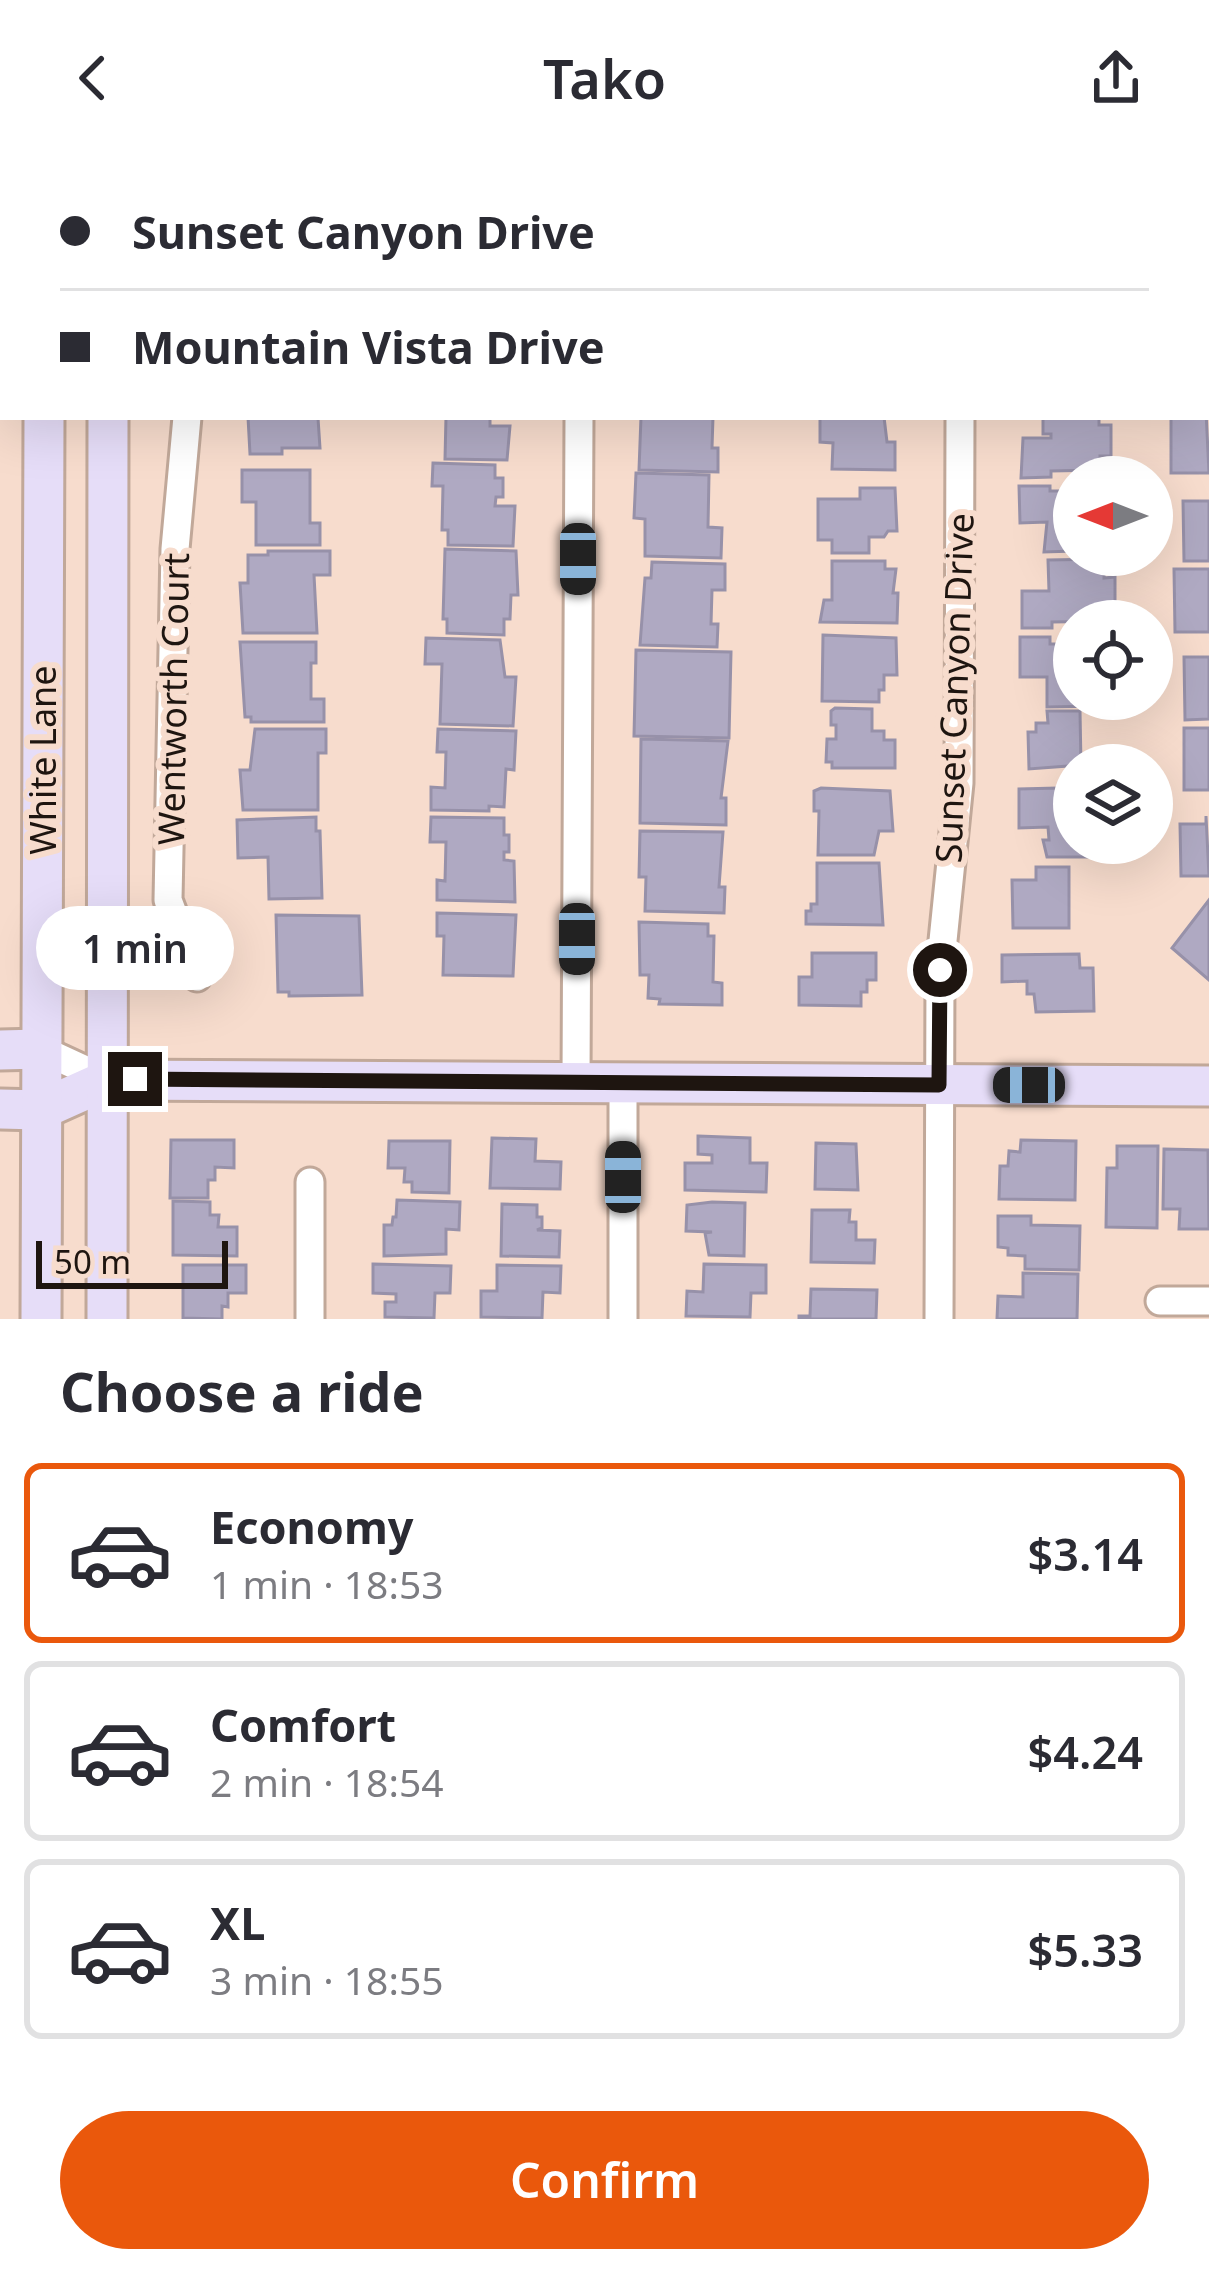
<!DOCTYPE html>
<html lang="en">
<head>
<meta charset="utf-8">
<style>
  :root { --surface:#fff; --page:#f2f2f3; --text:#2b2b33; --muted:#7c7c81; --line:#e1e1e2; --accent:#ea580c }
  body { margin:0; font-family:"Noto Sans",sans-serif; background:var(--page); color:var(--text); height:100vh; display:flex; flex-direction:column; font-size:45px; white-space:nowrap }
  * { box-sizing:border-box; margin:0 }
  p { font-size:39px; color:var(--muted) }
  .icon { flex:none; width:66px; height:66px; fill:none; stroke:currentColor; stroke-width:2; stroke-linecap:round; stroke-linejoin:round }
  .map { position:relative; height:1163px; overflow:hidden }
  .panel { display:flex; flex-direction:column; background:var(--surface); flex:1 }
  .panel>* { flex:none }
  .hud { position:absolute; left:0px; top:0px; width:1209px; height:264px; box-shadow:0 12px 48px #0002; display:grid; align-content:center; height:264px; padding:0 60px; background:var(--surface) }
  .needle { width:78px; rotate:270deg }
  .fabs { position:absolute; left:1053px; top:300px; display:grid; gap:24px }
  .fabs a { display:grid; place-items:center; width:120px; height:120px; border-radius:50%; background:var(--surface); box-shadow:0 12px 48px #0002; font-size:60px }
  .scale { position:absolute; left:36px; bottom:30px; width:192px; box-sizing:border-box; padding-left:12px; border:6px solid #1e1510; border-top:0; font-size:33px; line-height:42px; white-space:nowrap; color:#1e1510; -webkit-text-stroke:9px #f7dccd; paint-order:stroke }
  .end { position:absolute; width:54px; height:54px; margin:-27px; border:15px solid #1e1510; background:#fff; box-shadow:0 0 0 6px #fff }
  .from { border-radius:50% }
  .bubble { position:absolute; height:84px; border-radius:42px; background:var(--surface); box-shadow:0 12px 48px #0002; font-size:39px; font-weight:600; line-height:84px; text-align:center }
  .car { position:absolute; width:36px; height:72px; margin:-36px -18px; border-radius:15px; box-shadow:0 0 9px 3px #0007; background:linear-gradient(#222 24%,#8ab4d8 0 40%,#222 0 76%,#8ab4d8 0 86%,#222 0) }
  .hud b { display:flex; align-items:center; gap:42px; height:114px; font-size:45px }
  .hud b+b { border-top:3px solid var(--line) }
  .hud i { width:30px; height:30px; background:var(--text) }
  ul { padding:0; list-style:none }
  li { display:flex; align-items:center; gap:36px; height:180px; margin:0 24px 18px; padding:0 36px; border:6px solid var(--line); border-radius:18px }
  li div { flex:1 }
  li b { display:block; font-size:45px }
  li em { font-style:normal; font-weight:600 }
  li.active { border-color:var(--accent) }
  li>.icon { width:108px; height:108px; stroke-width:1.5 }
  h2 { padding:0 60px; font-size:54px; line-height:144px }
  .cta { display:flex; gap:24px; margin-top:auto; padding:24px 60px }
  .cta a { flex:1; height:138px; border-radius:72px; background:var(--accent); color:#fff; font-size:48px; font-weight:600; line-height:138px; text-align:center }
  header { display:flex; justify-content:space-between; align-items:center; height:156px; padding:0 60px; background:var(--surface); font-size:54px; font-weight:600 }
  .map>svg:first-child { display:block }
</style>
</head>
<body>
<header><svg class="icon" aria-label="back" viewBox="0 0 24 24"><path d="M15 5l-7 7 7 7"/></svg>Tako<svg class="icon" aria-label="share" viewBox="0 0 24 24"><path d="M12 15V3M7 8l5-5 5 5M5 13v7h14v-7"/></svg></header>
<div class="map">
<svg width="1209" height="1163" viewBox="0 0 1209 1163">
  <rect width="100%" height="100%" fill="#f7dccd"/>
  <g fill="#afa9c2" stroke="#9791a9" stroke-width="3">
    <rect x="659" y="0" width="58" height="3"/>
    <polygon points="808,0 858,0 866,3 808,3"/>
    <rect x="1206" y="102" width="3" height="60"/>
    <rect x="1206" y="186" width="3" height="60"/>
    <polygon points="1206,255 1209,317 1171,317 1171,261 1206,261"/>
    <polygon points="248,261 318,262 320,292 282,292 282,298 250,298"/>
    <polygon points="446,261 490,261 490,270 510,270 507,304 445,303"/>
    <polygon points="641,261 713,261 712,292 718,292 718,316 639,314"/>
    <polygon points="820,261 884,261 887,286 895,286 895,314 832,313 833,287 820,286"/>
    <polygon points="1043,261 1099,261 1099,269 1111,269 1111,300 1100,300 1100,314 1051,315 1051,321 1021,322 1023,282 1051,282 1051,278 1043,278"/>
    <polygon points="433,307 495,309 495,322 503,322 503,341 496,341 495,350 515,350 513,390 448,389 448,374 442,374 443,330 432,330"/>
    <polygon points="242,314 310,314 310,367 320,367 320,389 256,389 256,346 242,346"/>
    <polygon points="636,317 709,319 708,371 722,372 721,402 645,400 645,363 634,362"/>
    <polygon points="1019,330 1050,330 1050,335 1074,335 1074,395 1044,396 1047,366 1020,367"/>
    <polygon points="860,332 895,332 897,375 888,375 884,381 869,381 869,397 832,397 832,384 818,384 818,343 860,343"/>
    <polygon points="1183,345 1209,345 1209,405 1184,405"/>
    <polygon points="445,393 516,395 518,439 511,439 510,463 504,463 504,479 447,477 447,463 443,463"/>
    <polygon points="268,395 330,395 330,419 314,419 317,477 243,477 240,427 248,427 248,399 268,399"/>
    <polygon points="1104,403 1104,422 1115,421 1115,465 1052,466 1052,472 1022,472 1022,435 1049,435 1048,404"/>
    <polygon points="832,405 885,405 885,413 896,413 893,437 898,437 897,467 820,466 824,444 832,444"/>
    <polygon points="652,406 725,408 725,434 712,434 711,468 718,468 717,491 640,489 645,422 651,422"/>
    <polygon points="1174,413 1209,413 1209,476 1175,476"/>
    <polygon points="823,479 896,482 897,519 884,519 884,534 879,534 879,546 822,545"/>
    <polygon points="1020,481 1050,481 1050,488 1074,488 1074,543 1102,543 1102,550 1047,551 1047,521 1020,521"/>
    <polygon points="426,482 500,484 505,521 516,521 513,570 440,568 442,508 425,508"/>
    <polygon points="240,486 316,486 316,507 311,507 311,543 324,543 324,566 251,566 251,561 245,561"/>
    <polygon points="636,494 731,496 729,582 634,580"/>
    <polygon points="1184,501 1209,501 1209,563 1185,564"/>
    <polygon points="835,552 872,553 872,575 884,575 884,584 895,584 895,612 832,612 832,606 826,606 827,583 836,583 836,569 831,569 831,555"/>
    <polygon points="1047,555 1080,555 1081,609 1029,613 1028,576 1036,576 1036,567 1048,567"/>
    <rect x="1184" y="572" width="25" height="62"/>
    <polygon points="255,573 326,573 326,597 318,597 318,654 243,654 240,614 250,614"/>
    <polygon points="438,573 516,575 514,614 506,613 504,651 489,650 489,655 431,654 431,631 445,632 446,596 437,596"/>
    <polygon points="641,583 728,585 721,642 726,642 726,669 640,667"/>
    <polygon points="821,632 890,635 893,675 879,675 874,699 818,699 819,655 814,655 814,635"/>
    <polygon points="1057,632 1057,641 1074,640 1074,687 1102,687 1102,701 1047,701 1043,684 1049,684 1048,671 1019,672 1019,633"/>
    <polygon points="1206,660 1209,720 1181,720 1180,668 1206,668"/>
    <polygon points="316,661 316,675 320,675 322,742 269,743 268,701 238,702 237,664"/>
    <polygon points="431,661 504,662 504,679 509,679 509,696 504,696 504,704 514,705 515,746 437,744 437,724 445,725 446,686 430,686"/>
    <polygon points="640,675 723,676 719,731 725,731 724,757 645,755 646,721 639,721"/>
    <polygon points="817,707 879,707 883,769 806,768 806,755 811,755 811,748 817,748"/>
    <polygon points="1036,711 1069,711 1069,772 1013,772 1012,724 1036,724"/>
    <polygon points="1209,744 1209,824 1172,792"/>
    <polygon points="437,757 516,759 513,820 443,819 444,780 437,780"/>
    <polygon points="276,759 359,760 362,839 289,840 289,836 278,836"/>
    <polygon points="639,766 708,768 708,780 714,780 713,826 722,827 722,849 659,848 660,843 648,842 649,819 640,819"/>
    <polygon points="812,797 876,797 876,824 867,824 867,836 861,836 861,850 799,849 799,821 812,821"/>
    <polygon points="1079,798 1080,812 1093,812 1094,855 1036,856 1034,838 1027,838 1027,825 1002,826 1002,799"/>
    <polygon points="698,980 750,982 750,1007 767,1007 766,1036 685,1034 685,1007 712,1007 712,999 698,998"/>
    <polygon points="492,982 536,983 535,1005 561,1006 560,1033 490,1032"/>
    <polygon points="171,984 234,984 234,1012 215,1011 215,1024 208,1024 208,1042 170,1042"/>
    <polygon points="1021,984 1076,985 1075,1044 999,1043 1000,1010 1008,1010 1009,995 1020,996"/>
    <polygon points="389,985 450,985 449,1037 412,1036 412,1026 404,1026 405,1012 388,1012"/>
    <polygon points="816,987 856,988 858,1034 815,1033"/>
    <polygon points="1117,990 1158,990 1157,1072 1106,1071 1107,1012 1117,1012"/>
    <polygon points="1164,993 1208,994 1209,1073 1179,1073 1180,1053 1163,1053"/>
    <polygon points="397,1044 460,1046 459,1074 446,1073 446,1098 384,1100 384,1069 392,1069 393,1061 396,1061"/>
    <polygon points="173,1045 210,1046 210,1059 219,1059 218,1071 237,1071 237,1100 173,1099"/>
    <polygon points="712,1046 745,1047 744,1100 709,1099 705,1077 712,1076 686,1075 687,1049"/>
    <polygon points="502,1048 537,1049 537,1061 542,1061 542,1072 537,1074 560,1075 559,1101 501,1100"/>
    <polygon points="812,1054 850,1054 849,1066 856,1066 856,1084 875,1084 874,1107 811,1106"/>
    <polygon points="998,1060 1031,1060 1031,1069 1080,1070 1079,1114 1025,1113 1025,1100 1008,1099 1008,1092 998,1091"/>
    <polygon points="373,1108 451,1110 450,1137 435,1137 434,1162 385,1161 385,1146 396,1146 396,1138 373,1137"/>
    <polygon points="704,1108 766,1109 766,1137 751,1137 750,1161 686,1160 687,1135 703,1136"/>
    <polygon points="183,1109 246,1109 246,1137 228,1137 228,1151 222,1150 222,1163 183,1162"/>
    <polygon points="497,1109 561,1110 560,1137 543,1136 542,1162 481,1161 481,1135 497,1135"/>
    <polygon points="1023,1117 1078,1118 1077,1163 997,1163 998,1140 1023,1141"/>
    <polygon points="811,1133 877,1134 876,1163 799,1163 799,1160 810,1160"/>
  </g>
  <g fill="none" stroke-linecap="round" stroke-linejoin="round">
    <g stroke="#c1a899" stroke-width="33">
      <g id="street">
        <polyline points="205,0 205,3"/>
        <polyline points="957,0 957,3"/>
        <polyline points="108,1 164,0"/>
        <polyline points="580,3 580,0"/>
        <polyline points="1206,56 1209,56"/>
        <polyline points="187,261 175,393 168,744 197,821"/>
        <polyline points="40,893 107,924"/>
        <polyline points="576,925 579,261"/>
        <polyline points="1160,1145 1209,1145"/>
        <polyline points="310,1163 310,1026"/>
        <polyline points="623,1163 623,926"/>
        <polyline points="939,1163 940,814 959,627 960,261"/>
      </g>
    </g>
    <g stroke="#c1a899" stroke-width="45">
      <g id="secondary">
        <polyline points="46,3 46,0"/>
        <polyline points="108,3 108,0"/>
        <polyline points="0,894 40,893"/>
        <polyline points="0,953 40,954 107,924 1209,930"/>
        <polyline points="41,1163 44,261"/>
        <polyline points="107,1163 108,261"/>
      </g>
    </g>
    <use href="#street" stroke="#fff" stroke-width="27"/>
    <use href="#secondary" stroke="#e6ddf8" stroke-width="39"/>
  </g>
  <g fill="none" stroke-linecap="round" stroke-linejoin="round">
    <polyline stroke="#1e1510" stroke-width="15" points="135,923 939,929 940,814"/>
  </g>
  <g text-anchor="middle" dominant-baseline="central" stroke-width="12" stroke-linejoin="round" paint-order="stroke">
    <g font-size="36" fill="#1e1510" stroke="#f7dccd">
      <text transform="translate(954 532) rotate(-88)">Sunset Canyon Drive</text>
      <text transform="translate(173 543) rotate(-89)">Wentworth Court</text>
      <text transform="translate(42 604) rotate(-90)">White Lane</text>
    </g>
  </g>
</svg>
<div class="fabs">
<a><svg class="needle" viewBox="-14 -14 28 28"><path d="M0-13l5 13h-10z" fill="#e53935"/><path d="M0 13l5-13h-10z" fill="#7c7c81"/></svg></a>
<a><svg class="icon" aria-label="locate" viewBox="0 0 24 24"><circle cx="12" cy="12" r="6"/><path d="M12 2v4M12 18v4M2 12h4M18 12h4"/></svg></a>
<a><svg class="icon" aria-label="layers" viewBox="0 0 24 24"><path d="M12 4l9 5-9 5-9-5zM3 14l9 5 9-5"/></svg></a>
</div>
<div class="scale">50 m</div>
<i class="end from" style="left:940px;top:814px"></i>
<i class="end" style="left:135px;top:923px"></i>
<div class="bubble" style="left:36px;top:750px;width:198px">1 min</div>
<i class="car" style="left:578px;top:403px;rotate:180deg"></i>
<i class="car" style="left:577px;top:783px;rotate:180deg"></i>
<i class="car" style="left:1029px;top:929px;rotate:270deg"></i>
<i class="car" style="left:623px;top:1021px;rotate:0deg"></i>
<div class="hud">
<b><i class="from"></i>Sunset Canyon Drive</b>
<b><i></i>Mountain Vista Drive</b>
</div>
</div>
<section class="panel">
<h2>Choose a ride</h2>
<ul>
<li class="active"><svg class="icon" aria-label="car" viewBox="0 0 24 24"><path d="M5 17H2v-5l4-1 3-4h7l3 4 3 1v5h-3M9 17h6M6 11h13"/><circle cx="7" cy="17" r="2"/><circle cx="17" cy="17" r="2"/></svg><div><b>Economy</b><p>1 min · 18:53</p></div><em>$3.14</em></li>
<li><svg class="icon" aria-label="car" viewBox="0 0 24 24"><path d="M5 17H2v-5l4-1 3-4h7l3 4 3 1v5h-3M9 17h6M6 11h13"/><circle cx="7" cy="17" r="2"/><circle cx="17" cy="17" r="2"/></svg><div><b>Comfort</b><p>2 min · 18:54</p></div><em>$4.24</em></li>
<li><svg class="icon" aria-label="car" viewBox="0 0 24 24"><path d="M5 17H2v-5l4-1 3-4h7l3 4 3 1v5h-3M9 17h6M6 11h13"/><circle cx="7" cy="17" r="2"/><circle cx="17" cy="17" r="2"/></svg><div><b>XL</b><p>3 min · 18:55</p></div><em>$5.33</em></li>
</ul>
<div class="cta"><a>Confirm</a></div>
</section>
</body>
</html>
